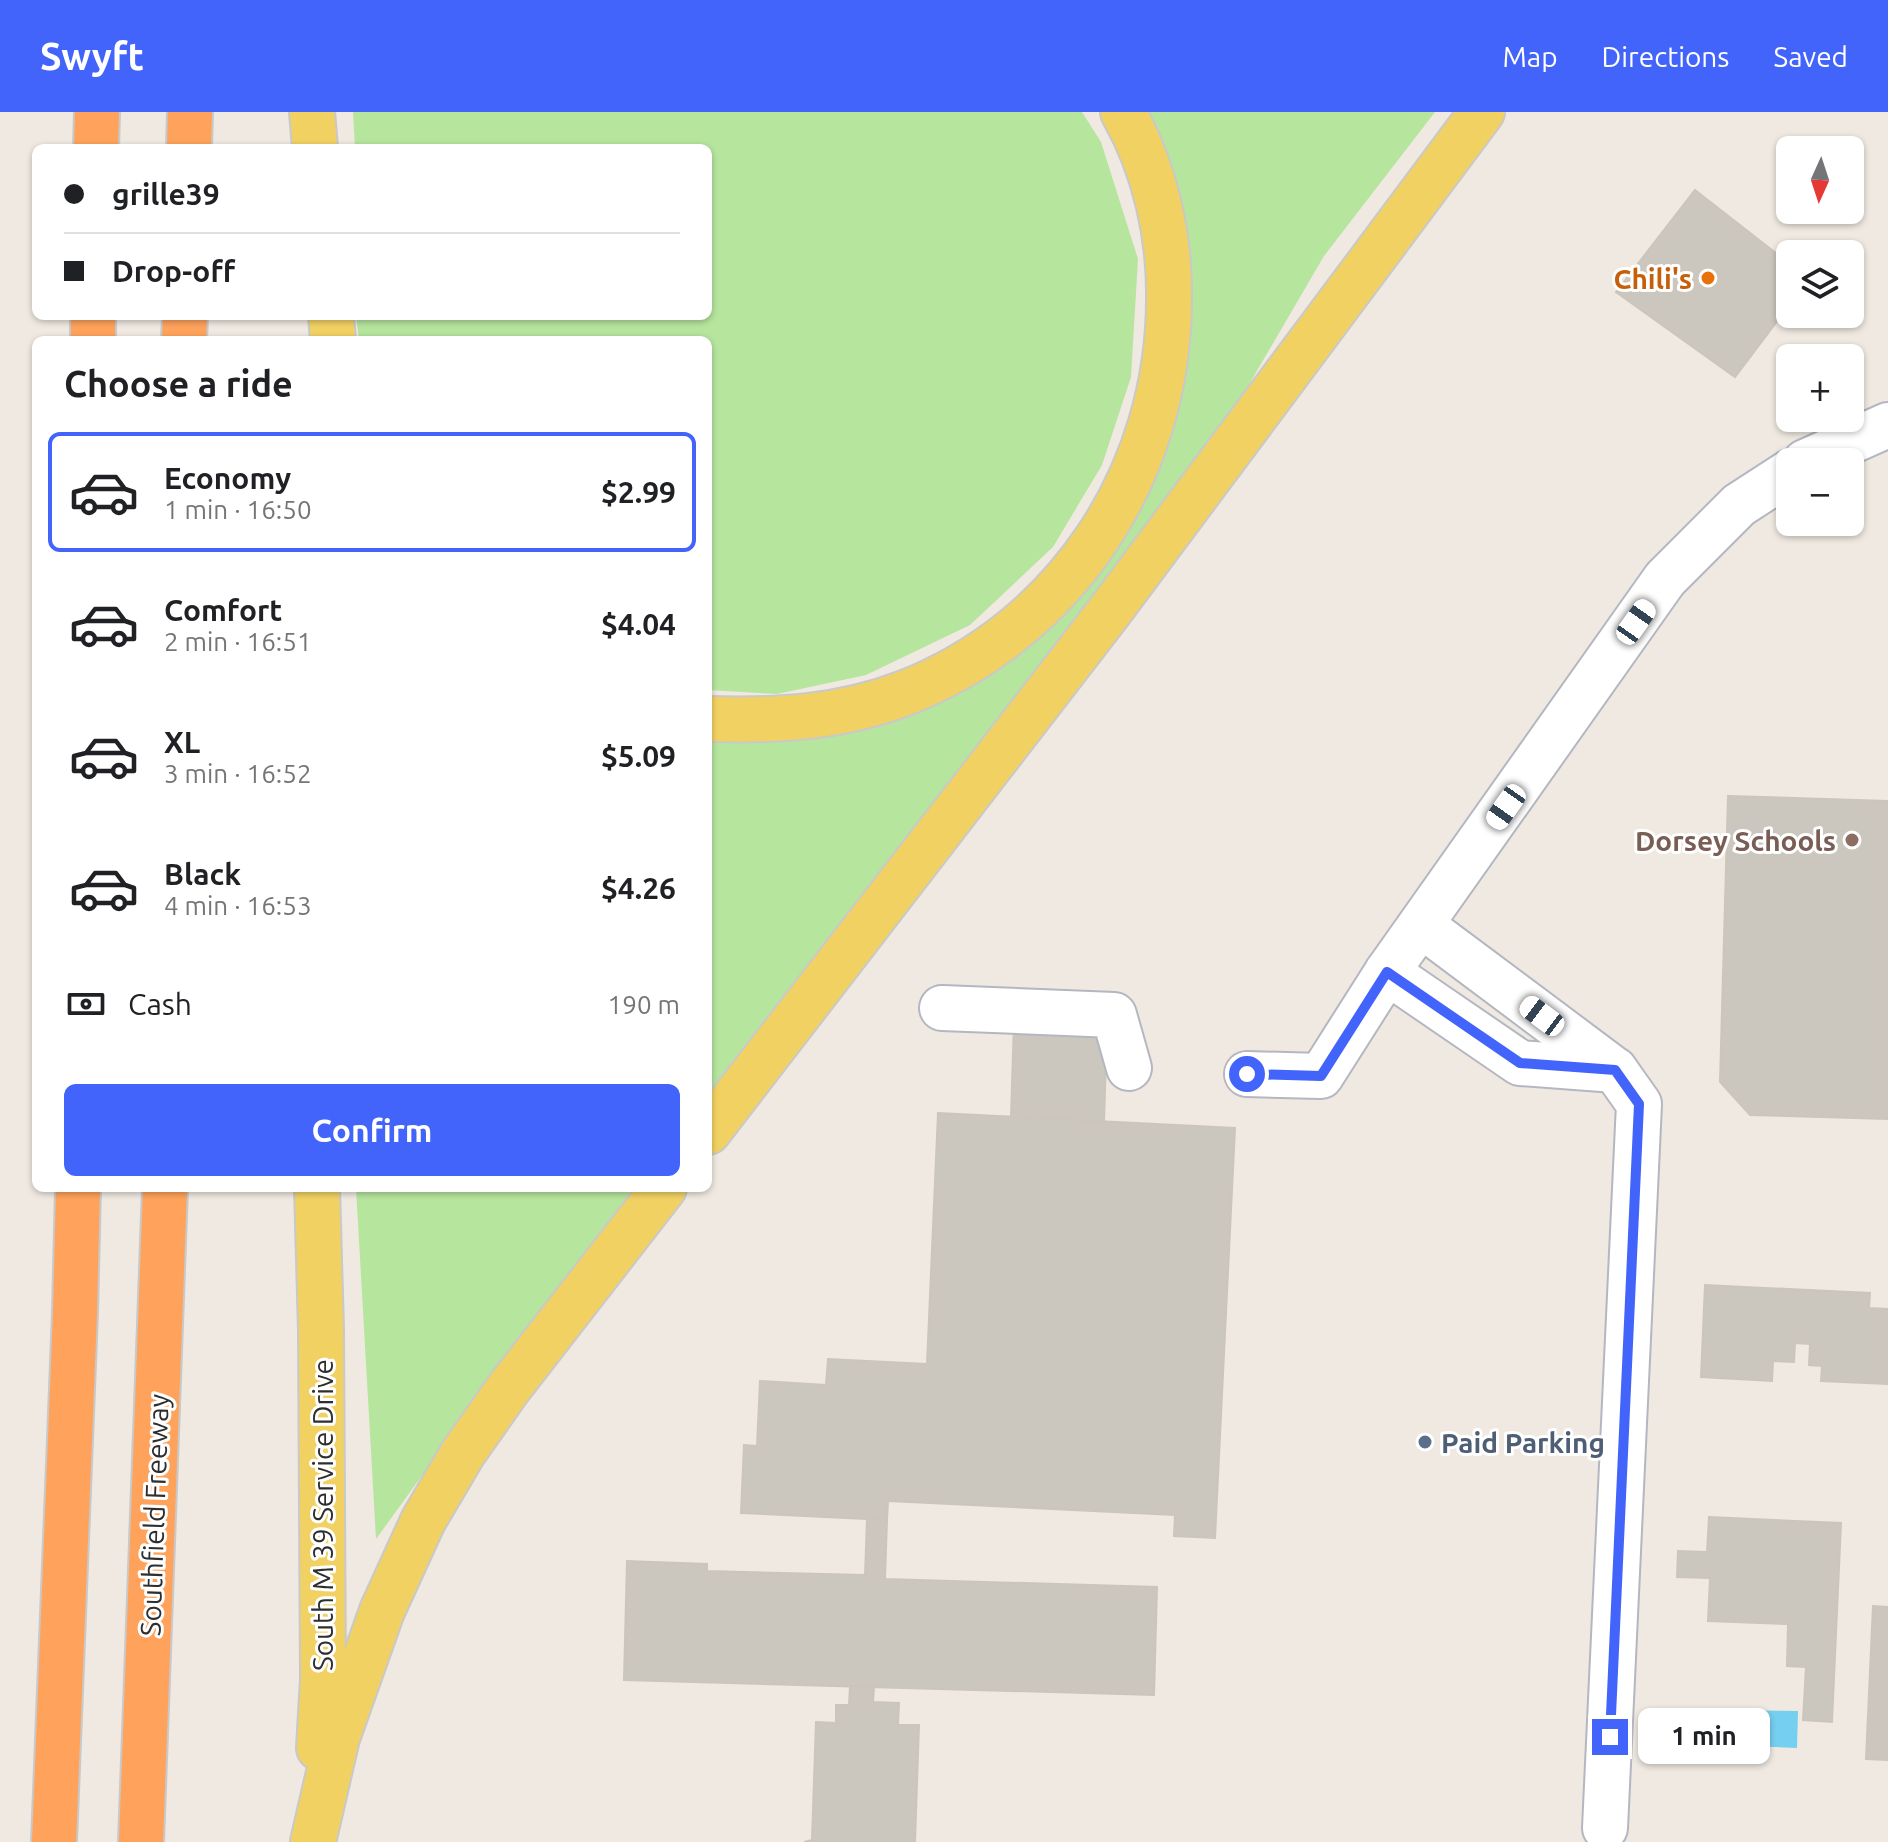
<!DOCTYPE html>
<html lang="en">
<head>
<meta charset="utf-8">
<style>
  :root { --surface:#fff; --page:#f6f6f6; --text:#202124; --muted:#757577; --line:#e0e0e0; --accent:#4264fb }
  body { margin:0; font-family:Ubuntu,sans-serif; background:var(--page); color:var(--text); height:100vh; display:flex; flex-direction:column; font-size:30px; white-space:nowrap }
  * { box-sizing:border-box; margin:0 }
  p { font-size:26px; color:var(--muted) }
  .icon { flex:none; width:44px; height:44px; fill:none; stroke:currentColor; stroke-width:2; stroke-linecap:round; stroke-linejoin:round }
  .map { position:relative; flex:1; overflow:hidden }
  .details { position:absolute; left:32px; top:224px; width:680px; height:856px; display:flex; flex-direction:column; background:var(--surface); border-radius:12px; box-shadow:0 2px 6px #0004 }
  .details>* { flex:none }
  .guide { position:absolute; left:32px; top:32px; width:680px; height:176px; border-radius:12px; box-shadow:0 2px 6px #0004; display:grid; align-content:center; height:176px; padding:0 32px; background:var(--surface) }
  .needle { width:52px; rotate:183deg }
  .fabs { position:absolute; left:1776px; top:24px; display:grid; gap:16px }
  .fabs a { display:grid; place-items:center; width:88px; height:88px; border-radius:12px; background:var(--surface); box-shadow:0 2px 6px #0004; font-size:40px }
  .end { position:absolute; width:36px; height:36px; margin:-18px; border:10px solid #4264fb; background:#fff; box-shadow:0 0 0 4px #fff }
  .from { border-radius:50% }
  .bubble { position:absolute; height:56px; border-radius:12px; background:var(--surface); box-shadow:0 2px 6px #0004; font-size:26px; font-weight:600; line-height:56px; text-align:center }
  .car { position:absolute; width:24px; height:48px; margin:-24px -12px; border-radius:10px; box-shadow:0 0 6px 2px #0007; background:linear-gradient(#fff 24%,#345 0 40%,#fff 0 76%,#345 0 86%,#fff 0) }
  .guide b { display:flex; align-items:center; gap:28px; height:76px; font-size:30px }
  .guide b+b { border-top:2px solid var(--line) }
  .guide i { width:20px; height:20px; background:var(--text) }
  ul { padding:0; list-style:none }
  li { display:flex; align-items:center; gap:24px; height:120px; margin:0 16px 12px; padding:0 16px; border:4px solid transparent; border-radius:12px }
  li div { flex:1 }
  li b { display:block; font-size:30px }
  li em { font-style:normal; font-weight:600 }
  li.active { border-color:var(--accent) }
  li>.icon { width:72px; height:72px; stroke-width:1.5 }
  h2 { padding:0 32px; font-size:36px; line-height:96px }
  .pay { display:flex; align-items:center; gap:20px; height:88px; padding:0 32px; font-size:30px }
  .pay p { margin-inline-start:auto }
  .action { display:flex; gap:16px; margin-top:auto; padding:16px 32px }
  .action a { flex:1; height:92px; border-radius:12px; background:var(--accent); color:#fff; font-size:32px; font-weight:600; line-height:92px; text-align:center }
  header { display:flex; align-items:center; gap:48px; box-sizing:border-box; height:112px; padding:0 40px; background:var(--accent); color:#fff }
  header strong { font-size:38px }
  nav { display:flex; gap:44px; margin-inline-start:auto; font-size:28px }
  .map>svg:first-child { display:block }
</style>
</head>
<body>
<header>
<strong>Swyft</strong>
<nav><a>Map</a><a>Directions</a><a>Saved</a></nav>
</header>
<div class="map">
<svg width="1888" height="1730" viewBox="0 0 1888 1730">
  <rect width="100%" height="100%" fill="#efe9e1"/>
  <g fill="#b6e59e">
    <polygon points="353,0 1082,0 1101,30 1138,147 1131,265 1102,353 1053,435 970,513 866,563 777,582 708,578 708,228 359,228 356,204 708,204 708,36 355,36"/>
    <path d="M 1138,0 L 1435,0 L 1324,144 L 1227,310 L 708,981 L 708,629 C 753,631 802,631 846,621 C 881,612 913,597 946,583 L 1163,331 Z"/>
    <polygon points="356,1076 634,1076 579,1147 376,1427"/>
  </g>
  <polygon fill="#75cff0" points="1727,1598 1798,1599 1797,1636 1725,1633"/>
  <g fill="#cbc7bf" stroke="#cbc5ba" stroke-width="2">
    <polygon points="1695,78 1790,152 1790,192 1735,265 1616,180"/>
    <polygon points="1728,684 1888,689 1888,1007 1750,1003 1720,970"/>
    <polygon points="1014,910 1107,913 1104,1009 1011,1005"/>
    <polygon points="938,1001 1235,1016 1215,1426 1174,1424 1175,1403 888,1389 887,1408 741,1401 744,1333 757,1334 760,1269 826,1273 828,1247 927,1252"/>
    <polygon points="1705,1173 1870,1181 1869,1196 1888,1197 1888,1272 1821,1269 1822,1254 1809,1253 1810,1232 1795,1231 1794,1250 1773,1249 1772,1269 1701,1265"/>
    <polygon points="1709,1405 1841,1411 1832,1610 1803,1608 1806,1555 1787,1554 1788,1512 1708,1509 1710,1466 1677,1465 1678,1439 1707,1440"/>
    <polygon points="867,1407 887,1408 885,1467 1157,1475 1154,1583 624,1568 627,1449 707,1452 707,1459 865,1463"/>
    <polygon points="1873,1494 1888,1495 1888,1648 1866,1647"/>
    <polygon points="850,1574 874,1575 873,1590 899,1591 898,1613 919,1613 915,1730 804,1730 812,1728 816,1610 836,1611 836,1593 849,1593"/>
  </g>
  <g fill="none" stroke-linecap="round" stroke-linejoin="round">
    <g stroke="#b4b7c1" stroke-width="48">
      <g id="minor">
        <polyline points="1805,350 1888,313"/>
        <polyline points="1421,813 1615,958 1639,992 1605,1716"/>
        <polyline points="1387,860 1520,951 1615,958"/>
        <polyline points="942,896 1114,903 1129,956"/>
        <polyline points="1247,962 1321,964 1387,860 1665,467 1739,393 1790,360"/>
      </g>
    </g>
    <g stroke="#c9c9c9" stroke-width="48">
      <g id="major">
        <polyline points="312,0 315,36"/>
        <polyline points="331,204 333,228"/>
        <path d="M 708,607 C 777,609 840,606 905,581 C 1068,517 1169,360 1169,187 C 1170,124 1155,56 1123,0"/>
        <polyline points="708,1020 1109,500 1482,0"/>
        <polyline points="317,1076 321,1218 323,1567 319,1636"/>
        <polyline points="313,1730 337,1626 382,1499 423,1409 463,1341 508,1277 664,1076"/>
      </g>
    </g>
    <g stroke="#c9c9c9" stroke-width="48">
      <g id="highway">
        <polyline points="96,36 97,0"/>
        <polyline points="189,36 190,0"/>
        <polyline points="93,228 93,204"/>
        <polyline points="184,228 185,204"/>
        <polyline points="54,1730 75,1201 78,1076"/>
        <polyline points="141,1730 165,1076"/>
      </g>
    </g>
    <use href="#minor" stroke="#fff" stroke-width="44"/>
    <use href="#major" stroke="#f2d163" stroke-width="44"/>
    <use href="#highway" stroke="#ffa35c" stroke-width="44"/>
  </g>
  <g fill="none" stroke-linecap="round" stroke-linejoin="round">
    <polyline stroke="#4264fb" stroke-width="10" points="1247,962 1321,964 1387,860 1520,951 1615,958 1639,992 1610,1625"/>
  </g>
  <circle fill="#e8710a" stroke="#fff" stroke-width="3" cx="1708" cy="166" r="8"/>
  <circle fill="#8d6e63" stroke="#fff" stroke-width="3" cx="1852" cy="728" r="8"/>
  <circle fill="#5c6f8a" stroke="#fff" stroke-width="3" cx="1425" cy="1330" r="8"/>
  <g text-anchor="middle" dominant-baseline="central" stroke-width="6" stroke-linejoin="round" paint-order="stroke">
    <g font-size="28" font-weight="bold" fill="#c56008" stroke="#fff" text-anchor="end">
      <text x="1692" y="166">Chili's</text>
    </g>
    <g font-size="28" font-weight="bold" fill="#785e54" stroke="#fff" text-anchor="end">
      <text x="1836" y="728">Dorsey Schools</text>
    </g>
    <g font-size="28" font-weight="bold" fill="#4e5e75" stroke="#fff" text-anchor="start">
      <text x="1441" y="1330">Paid Parking</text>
    </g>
    <g font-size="28" fill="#2e2e2e" stroke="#fff">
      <text transform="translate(154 1403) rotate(-88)">Southfield Freeway</text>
      <text transform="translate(322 1403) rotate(-90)">South M 39 Service Drive</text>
    </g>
  </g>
</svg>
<div class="fabs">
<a><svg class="needle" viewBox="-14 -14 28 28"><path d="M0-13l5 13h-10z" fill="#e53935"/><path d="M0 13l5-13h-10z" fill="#757577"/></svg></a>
<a><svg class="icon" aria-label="layers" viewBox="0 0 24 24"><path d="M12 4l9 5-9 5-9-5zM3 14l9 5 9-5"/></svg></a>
<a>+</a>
<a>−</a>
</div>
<i class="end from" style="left:1247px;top:962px"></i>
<i class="end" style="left:1610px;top:1625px"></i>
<div class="bubble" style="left:1638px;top:1596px;width:132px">1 min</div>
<i class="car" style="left:1636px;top:510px;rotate:35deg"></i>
<i class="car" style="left:1506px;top:695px;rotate:215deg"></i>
<i class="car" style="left:1542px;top:904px;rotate:307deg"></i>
<div class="guide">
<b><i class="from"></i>grille39</b>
<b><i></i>Drop-off</b>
</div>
<section class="details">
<h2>Choose a ride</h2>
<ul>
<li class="active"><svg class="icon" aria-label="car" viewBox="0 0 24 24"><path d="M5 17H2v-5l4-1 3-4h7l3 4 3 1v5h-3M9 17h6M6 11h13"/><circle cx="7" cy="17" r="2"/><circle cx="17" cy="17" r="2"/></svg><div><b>Economy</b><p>1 min · 16:50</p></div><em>$2.99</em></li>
<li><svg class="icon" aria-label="car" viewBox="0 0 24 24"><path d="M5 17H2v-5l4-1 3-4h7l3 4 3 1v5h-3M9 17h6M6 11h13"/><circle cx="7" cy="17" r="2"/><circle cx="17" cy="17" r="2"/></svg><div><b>Comfort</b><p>2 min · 16:51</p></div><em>$4.04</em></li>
<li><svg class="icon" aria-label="car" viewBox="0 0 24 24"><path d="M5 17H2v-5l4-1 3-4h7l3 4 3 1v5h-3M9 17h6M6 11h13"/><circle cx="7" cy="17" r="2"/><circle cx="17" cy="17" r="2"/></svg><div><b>XL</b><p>3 min · 16:52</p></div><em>$5.09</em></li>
<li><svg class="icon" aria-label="car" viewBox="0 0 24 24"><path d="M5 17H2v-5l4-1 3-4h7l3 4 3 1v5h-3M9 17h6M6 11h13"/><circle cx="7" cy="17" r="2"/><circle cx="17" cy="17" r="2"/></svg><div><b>Black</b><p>4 min · 16:53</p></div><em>$4.26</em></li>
</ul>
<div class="pay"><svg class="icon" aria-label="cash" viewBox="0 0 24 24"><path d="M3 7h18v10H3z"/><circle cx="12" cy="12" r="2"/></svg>Cash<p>190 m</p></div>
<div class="action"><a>Confirm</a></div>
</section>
</div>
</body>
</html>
